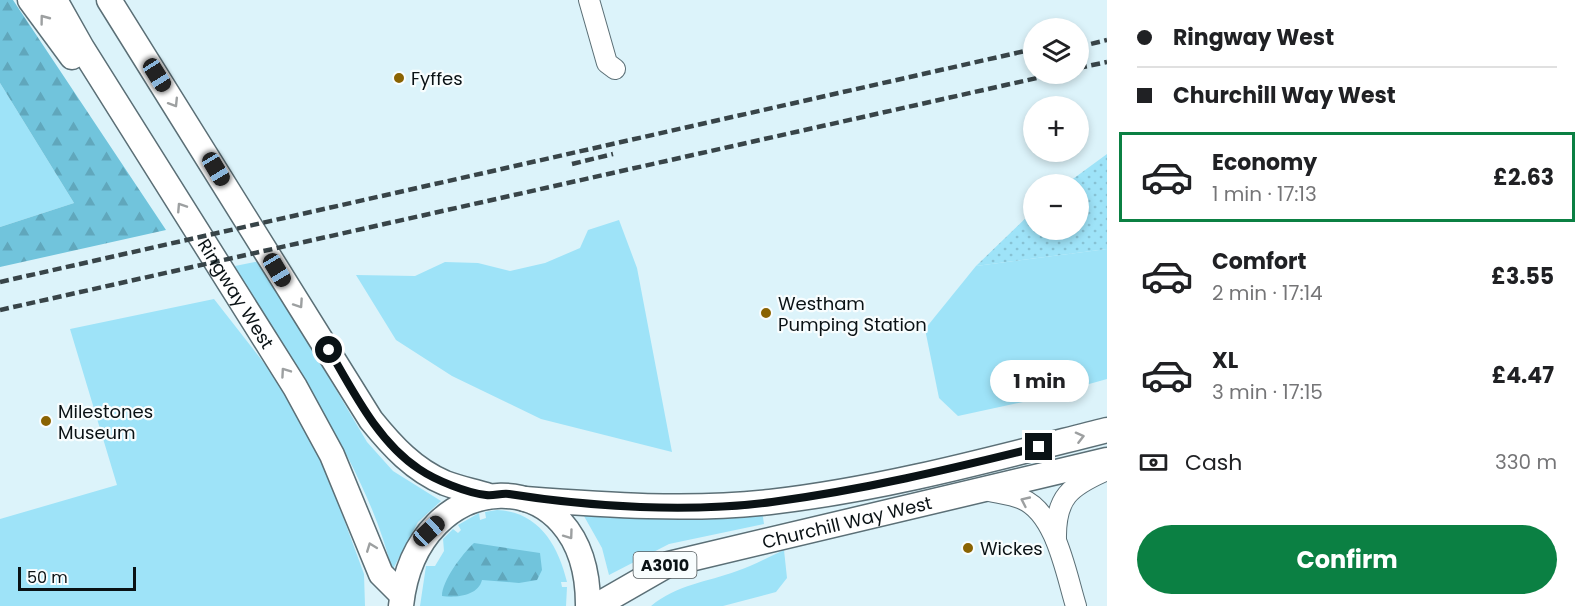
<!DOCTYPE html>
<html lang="en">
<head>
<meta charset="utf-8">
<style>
  :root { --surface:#fff; --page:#f6f6f6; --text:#202124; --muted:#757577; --line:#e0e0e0; --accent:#0b8043 }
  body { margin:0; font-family:Poppins,sans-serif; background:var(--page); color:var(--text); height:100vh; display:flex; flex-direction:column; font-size:22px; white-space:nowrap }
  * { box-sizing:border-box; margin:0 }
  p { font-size:20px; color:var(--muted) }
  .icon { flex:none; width:33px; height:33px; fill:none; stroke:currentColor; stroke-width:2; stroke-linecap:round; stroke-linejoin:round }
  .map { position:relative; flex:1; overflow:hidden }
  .details { display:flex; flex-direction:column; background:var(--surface); width:480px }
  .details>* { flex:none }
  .top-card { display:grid; align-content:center; height:132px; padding:0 30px; background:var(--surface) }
  .fabs { position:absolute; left:1023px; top:18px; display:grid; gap:12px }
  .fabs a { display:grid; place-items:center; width:66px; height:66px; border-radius:50%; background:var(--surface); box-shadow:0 3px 9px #0003; font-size:30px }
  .scale { position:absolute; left:18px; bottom:15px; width:118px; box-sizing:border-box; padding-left:6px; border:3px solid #0a1215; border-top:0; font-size:16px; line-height:21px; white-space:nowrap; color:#0a1215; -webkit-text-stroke:4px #f8fdfe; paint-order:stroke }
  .end { position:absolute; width:27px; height:27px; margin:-14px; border:8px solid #0a1215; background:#fff; box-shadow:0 0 0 3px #fff }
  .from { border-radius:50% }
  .bubble { position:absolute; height:42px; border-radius:21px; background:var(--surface); box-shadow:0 3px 9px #0003; font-size:20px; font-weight:700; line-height:42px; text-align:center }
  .car { position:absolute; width:18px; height:36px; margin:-18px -9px; border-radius:8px; box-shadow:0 0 4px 2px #0007; background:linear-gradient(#222 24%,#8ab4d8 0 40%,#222 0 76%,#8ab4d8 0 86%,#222 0) }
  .top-card b { display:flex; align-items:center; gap:21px; height:57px; font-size:22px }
  .top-card b+b { border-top:2px solid var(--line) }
  .top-card i { width:15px; height:15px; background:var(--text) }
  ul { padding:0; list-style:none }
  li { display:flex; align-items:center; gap:18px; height:90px; margin:0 12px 9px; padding:0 18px; border:3px solid transparent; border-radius:0px }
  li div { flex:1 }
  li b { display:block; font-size:22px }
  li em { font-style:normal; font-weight:700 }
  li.active { border-color:var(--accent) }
  li>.icon { width:54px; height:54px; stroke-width:1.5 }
  .pay { display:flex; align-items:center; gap:15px; height:66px; padding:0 30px; font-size:22px }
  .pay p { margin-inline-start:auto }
  .button { display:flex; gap:12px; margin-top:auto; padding:12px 30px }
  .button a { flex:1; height:69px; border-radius:36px; background:var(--accent); color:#fff; font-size:24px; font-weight:700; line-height:69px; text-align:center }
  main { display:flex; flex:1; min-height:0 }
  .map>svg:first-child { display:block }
</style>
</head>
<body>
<main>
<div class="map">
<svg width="1107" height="606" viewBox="0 0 1107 606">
  <defs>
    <pattern id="forest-firs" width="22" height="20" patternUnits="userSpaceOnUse" patternTransform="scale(1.5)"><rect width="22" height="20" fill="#71c4dc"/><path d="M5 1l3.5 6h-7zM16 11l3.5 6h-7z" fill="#60a7bc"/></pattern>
    <pattern id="garden-dots" width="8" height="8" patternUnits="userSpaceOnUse" patternTransform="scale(1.5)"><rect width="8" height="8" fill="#9ee3f8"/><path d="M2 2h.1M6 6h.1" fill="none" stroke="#87c2d4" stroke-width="1.8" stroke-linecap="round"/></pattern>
  </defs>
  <rect width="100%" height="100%" fill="#dcf3fa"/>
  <g fill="#9ee3f8">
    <polygon points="0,83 74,203 0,227"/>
    <polygon points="619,220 637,268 672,452 541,419 452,376 396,340 356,275 415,276 445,262 478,263 510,271 545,263 580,248 588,230"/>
    <polygon points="1107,249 1107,379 1032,400 958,416 939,398 925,329 976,266"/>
    <path d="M 260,261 L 367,442 L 393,471 L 441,501 L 418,522 L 392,571 C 368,467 288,357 230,267 Z"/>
    <polygon points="214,299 293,400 320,454 364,574 365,606 0,606 0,519 117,485 70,329"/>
    <polygon points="580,509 636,519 762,511 764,524 669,544 609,575 602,548"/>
    <path d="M 497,510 C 539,512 558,545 567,582 L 561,582 L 562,587 L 567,587 L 566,606 L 420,606 L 426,566 L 435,566 L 444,551 L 443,539 L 453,529 L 458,533 L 461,530 L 458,525 L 479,513 L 480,520 L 486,518 L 485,512 Z"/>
    <path d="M 784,550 L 787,578 L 776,592 L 723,606 L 651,606 C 676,585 707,582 737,571 C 753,566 768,557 784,550 Z"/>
  </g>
  <g fill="url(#forest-firs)">
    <polygon points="0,0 13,0 166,230 0,267 0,227 74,203 0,83"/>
    <path d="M 474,543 L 540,553 L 542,570 L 537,580 L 519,583 L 482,580 C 478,596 456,598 442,596 C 442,581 462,554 474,543 Z"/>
  </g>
  <polygon fill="url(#garden-dots)" points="1107,154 1107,249 976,266 1033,211 1034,230 1078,230 1078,184 1066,184"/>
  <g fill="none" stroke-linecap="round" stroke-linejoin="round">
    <g stroke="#5b6f76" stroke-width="22">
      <g id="minor">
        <polyline points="589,0 607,63 615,69"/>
        <path d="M 985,490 C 997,493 1011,494 1022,499 C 1056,513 1066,574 1076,606"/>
        <path d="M 1056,540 C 1055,497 1070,486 1107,470"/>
      </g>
    </g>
    <g stroke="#5b6f76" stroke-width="27">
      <g id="major">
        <polyline points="30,0 72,57"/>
        <path id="s1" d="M 55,0 L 82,48 L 295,387 L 332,455 L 381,574 L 402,595"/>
        <path d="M 109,0 L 371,420 C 392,446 414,470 445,483 C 458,488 473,491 486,495"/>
        <path d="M 525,499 C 606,505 689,511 770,502 C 884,489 996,458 1107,430"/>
        <path d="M 401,606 C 416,462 589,456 588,606"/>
        <path id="s2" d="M 596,606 L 669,564 L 1107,460"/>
      </g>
    </g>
    <use href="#minor" stroke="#fff" stroke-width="20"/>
    <use href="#major" stroke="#fff" stroke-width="24"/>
    <g stroke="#384448" stroke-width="4.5" stroke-dasharray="9 4.5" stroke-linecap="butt">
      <polyline points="1078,47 1107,40"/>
      <polyline points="1078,68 1107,62"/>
      <polyline points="572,164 613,154"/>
      <polyline points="0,282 1034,49"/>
      <polyline points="0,310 1055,74"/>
    </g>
  </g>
  <defs><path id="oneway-chevron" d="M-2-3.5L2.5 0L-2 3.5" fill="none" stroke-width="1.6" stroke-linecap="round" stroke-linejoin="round" transform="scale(1.5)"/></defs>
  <g stroke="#9da0a1">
    <use href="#oneway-chevron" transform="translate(44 19) rotate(-127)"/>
    <use href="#oneway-chevron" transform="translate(174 103) rotate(58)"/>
    <use href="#oneway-chevron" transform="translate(181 207) rotate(-123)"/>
    <use href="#oneway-chevron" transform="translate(299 304) rotate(56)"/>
    <use href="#oneway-chevron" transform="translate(285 372) rotate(-125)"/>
    <use href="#oneway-chevron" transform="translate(1080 437) rotate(-14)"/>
    <use href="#oneway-chevron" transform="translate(1025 501) rotate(-155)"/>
    <use href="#oneway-chevron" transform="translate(569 535) rotate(54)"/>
    <use href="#oneway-chevron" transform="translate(371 547) rotate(-111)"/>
  </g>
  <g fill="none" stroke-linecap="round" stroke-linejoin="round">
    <path stroke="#0a1215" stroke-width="8" d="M 329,350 C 353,391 378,442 419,469 C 435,480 467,493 486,495 C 494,496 501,493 509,494 C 591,507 689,513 772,502 C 862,490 951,469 1039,447"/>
  </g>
  <g fill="#8a6302" stroke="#f8fdfe" stroke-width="2">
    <circle cx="399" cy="78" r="6"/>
    <circle cx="766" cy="313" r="6"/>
    <circle cx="46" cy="421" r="6"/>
    <circle cx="968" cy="548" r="6"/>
  </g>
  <g text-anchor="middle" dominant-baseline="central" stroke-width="4.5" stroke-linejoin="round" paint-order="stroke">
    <rect fill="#f8fdfe" stroke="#51585b" stroke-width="1.5" x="633.5" y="552" width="63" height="26" rx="4.5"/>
    <g font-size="16" font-weight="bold" fill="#0a1215">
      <text x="665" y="565">A3010</text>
    </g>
    <g font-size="18" fill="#0a1215" stroke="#f8fdfe" text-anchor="start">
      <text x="411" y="78">Fyffes</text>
      <text x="778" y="303">Westham<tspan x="778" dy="21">Pumping Station</tspan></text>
      <text x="58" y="411">Milestones<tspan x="58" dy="21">Museum</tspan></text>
      <text x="980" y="548">Wickes</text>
    </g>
    <g font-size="18" fill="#0a1215" stroke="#f8fdfe">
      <text stroke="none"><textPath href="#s1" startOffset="345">Ringway West</textPath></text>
      <text stroke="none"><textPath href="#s2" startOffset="267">Churchill Way West</textPath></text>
    </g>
  </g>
</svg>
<div class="fabs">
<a><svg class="icon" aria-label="layers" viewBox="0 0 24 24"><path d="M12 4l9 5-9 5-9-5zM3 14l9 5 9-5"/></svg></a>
<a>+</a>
<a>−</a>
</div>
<div class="scale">50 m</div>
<i class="end from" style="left:329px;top:350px"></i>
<i class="end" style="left:1039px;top:447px"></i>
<div class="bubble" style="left:990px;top:360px;width:99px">1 min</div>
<i class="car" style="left:157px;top:75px;rotate:148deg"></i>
<i class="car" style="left:216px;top:169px;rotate:149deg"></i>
<i class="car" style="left:277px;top:270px;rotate:149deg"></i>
<i class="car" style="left:429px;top:531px;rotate:47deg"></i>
</div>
<section class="details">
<div class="top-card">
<b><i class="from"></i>Ringway West</b>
<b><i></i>Churchill Way West</b>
</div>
<ul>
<li class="active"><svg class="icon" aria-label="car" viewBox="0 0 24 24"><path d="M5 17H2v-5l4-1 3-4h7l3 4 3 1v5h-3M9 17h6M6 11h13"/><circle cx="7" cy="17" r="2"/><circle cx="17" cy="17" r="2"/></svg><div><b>Economy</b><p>1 min · 17:13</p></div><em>£2.63</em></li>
<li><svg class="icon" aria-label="car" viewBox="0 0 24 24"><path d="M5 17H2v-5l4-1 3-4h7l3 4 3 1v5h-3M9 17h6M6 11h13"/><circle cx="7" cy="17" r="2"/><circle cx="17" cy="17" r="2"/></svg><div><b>Comfort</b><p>2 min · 17:14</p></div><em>£3.55</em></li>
<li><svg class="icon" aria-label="car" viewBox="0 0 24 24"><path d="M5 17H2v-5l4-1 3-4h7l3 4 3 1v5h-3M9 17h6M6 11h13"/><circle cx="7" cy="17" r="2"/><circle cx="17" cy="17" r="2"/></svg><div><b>XL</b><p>3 min · 17:15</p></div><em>£4.47</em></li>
</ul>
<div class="pay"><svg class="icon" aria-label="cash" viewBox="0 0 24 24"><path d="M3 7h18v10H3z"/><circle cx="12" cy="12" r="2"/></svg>Cash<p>330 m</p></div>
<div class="button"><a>Confirm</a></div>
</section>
</main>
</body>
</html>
